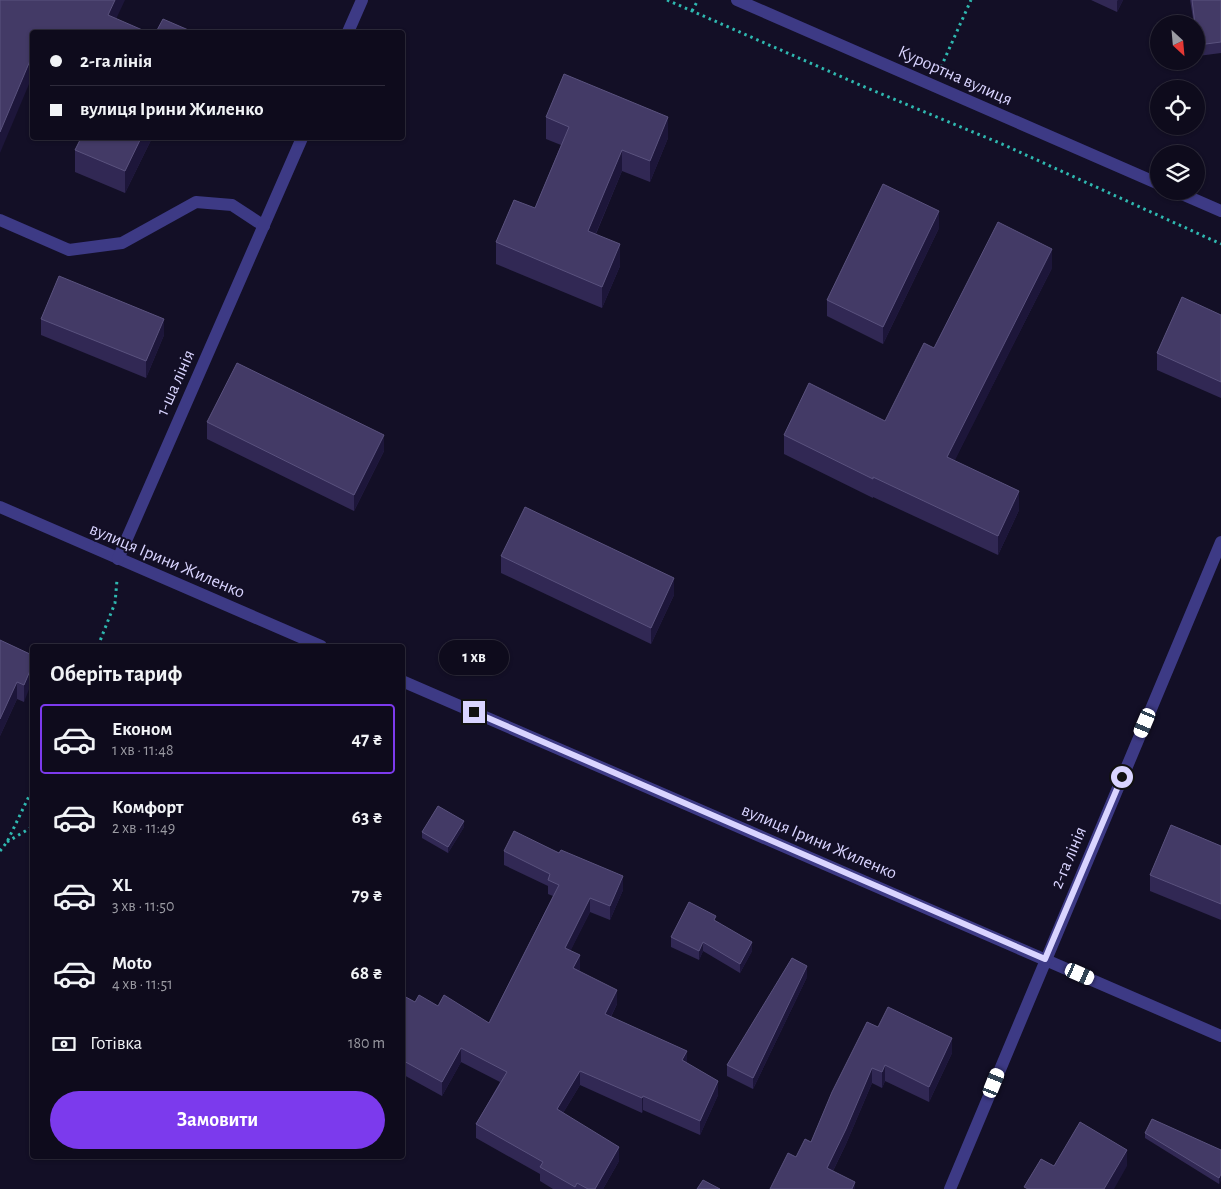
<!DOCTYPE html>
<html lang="uk">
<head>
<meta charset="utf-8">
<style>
  :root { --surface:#0e0b1c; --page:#171425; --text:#f1f3f6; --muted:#9b9ba3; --line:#2e2b3b; --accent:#7c3aed }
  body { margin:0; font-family:"Alegreya Sans",sans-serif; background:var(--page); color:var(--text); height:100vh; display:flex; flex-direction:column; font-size:19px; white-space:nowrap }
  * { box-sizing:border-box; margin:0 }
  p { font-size:16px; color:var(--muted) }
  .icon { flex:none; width:28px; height:28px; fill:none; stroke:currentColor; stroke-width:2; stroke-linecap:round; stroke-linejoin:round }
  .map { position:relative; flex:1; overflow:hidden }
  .panel { position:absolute; left:30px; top:644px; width:375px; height:515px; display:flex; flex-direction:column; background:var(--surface); border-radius:5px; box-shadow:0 1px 4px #0004,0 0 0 1px var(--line) }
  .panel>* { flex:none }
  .top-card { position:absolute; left:30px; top:30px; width:375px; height:110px; border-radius:5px; box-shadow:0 1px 4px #0004,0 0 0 1px var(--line); display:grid; align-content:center; height:110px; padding:0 20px; background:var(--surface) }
  .needle { width:32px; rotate:154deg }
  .tools { position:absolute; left:1150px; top:15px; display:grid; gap:10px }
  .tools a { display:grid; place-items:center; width:55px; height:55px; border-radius:50%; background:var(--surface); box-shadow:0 1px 4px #0004,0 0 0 1px var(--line); font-size:25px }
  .end { position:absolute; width:22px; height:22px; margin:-11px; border:6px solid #d9d4ff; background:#111; box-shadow:0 0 0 2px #111 }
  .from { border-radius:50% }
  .bubble { position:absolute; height:35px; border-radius:18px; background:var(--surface); box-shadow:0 1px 4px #0004,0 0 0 1px var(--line); font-size:16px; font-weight:600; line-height:35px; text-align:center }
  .car { position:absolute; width:15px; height:30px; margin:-15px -8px; border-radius:6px; box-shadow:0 0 4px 1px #0007; background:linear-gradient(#fff 24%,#345 0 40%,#fff 0 76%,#345 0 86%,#fff 0) }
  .top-card b { display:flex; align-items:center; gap:18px; height:48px; font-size:19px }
  .top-card b+b { border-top:1px solid var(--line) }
  .top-card i { width:12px; height:12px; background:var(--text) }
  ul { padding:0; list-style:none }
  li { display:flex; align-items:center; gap:15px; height:70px; margin:0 10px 8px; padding:0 10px; border:2px solid transparent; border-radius:5px }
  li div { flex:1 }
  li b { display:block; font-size:19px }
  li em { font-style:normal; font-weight:600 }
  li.active { border-color:var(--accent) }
  li>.icon { width:45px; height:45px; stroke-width:1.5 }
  h2 { padding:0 20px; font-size:22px; line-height:60px }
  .pay { display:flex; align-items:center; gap:12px; height:55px; padding:0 20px; font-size:19px }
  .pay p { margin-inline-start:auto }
  .button { display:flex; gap:10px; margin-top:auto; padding:10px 20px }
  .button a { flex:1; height:58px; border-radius:30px; background:var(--accent); color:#fff; font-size:20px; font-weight:600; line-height:58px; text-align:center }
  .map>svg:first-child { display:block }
</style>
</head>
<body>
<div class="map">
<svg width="1221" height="1189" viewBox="0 0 1221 1189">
  <rect width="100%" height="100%" fill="#130f26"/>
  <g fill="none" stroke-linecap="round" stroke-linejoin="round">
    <g stroke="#2fb8b0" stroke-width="3" stroke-dasharray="2.5 4" stroke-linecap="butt">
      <polyline points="667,0 867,88 1002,144 1221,244"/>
      <polyline points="692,11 698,0"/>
      <polyline points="941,67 971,0"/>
      <polyline points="98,646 115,603 117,580"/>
      <polyline points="7,842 32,827"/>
      <polyline points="0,851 7,842 32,790"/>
    </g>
    <g stroke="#3d3a85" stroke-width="12">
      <polyline points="737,0 1159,184"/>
      <polyline points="348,32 362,0"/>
      <polyline points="1175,191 1221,211"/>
      <polyline points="0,220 69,250 122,243 196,202 232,205 264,226"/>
      <polyline points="0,507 321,646"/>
      <polyline points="118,559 302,138"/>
      <polyline points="402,681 1221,1036"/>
      <polyline points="950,1189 1221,542"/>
    </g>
  </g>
  <g fill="#312854">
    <polygon points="1091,0 1123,0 1117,12"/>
    <polygon points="1190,0 1221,0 1221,53 1198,56 1196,43 1196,24 1194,24"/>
    <polygon points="546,117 668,138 650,182 622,171 596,234 620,266 602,308 496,264 496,242 535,208 561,145 546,139"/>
    <polygon points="152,138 125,193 75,172 75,150"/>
    <polygon points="939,228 883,344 827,316 827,300"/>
    <polygon points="1052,268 954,461 1019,510 998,555 873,497 873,498 784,454 784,435 885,421 934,348"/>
    <polygon points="1221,315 1221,398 1157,370 1157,353"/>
    <polygon points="41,319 164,335 146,378 41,335"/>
    <polygon points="207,422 384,451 354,511 207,439"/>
    <polygon points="501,556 674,595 651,644 501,573"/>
    <polygon points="0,640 32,655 24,702 17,699 0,736"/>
    <polygon points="464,827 448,853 422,838 422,832"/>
    <polygon points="1221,846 1221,920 1150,891 1150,875"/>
    <polygon points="504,851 623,890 610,920 590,912 570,951 580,969 579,971 617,1004 611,1017 687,1063 718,1095 700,1135 643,1110 642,1113 580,1085 563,1113 619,1161 603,1189 553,1189 540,1181 540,1174 476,1138 476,1124 500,1082 461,1062 442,1096 402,1074 402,995 415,1002 438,1006 489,1023 553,896 548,894 548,886 504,865"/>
    <polygon points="716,921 752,951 740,973 703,951 699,960 671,947 671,937"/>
    <polygon points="807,977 753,1089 727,1076 727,1065"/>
    <polygon points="878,1027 952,1053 929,1102 885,1081 882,1088 872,1083 846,1144 833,1171 855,1189 796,1157 811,1142"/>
    <polygon points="1145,1133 1221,1150 1221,1180 1219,1184 1145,1138"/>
  </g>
  <g fill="#1d163a">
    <polygon points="115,0 125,0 110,32 108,15"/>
    <polygon points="1118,0 1123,0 1117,12 1117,1"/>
    <polygon points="32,56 32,77 0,153 0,132"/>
    <polygon points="668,117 668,138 650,182 650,161"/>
    <polygon points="141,138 152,138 125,193 125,171"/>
    <polygon points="622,150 622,171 588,252 588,231"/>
    <polygon points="939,211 939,228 883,344 883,327"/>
    <polygon points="620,244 620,266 602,308 602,287"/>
    <polygon points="1052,249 1052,268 947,476 947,457"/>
    <polygon points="164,319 164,335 146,378 146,361"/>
    <polygon points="384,435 384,451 354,511 354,495"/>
    <polygon points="1019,491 1019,510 998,555 998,536"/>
    <polygon points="674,578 674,595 651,644 651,628"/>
    <polygon points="32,666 32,682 24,702 24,685"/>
    <polygon points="17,682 17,699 0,736 0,719"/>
    <polygon points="464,821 464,827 448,853 448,847"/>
    <polygon points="623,876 623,890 610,920 610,906"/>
    <polygon points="590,898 590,912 565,962 565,948"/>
    <polygon points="703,942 703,951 699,960 699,951"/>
    <polygon points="752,942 752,951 740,973 740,964"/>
    <polygon points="580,955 580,969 573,982 573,968"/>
    <polygon points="807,966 807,977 753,1089 753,1078"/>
    <polygon points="617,990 617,1004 605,1028 605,1014"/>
    <polygon points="952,1038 952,1053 929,1102 929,1087"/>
    <polygon points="461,1048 461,1062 442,1096 442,1082"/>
    <polygon points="687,1051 687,1065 682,1060"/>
    <polygon points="885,1065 885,1081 882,1088 882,1072"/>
    <polygon points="872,1068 872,1083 846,1144 827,1183 827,1168"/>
    <polygon points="580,1071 580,1085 557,1123 557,1109"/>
    <polygon points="718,1081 718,1095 700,1135 700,1121"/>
    <polygon points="643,1096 643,1110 642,1113 642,1098"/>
    <polygon points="619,1147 619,1161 603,1189 595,1189"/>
    <polygon points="1127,1150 1127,1166 1114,1189 1104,1189"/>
    <polygon points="1221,1174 1221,1180 1219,1184 1219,1178"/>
    <polygon points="855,1182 855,1189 852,1189"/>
  </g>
  <g fill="#433a66" stroke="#5a527e">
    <polygon points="0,0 115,0 108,15 147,32 32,32 32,56 0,132"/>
    <polygon points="1192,0 1221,0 1221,42 1198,45 1196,32 1196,24 1195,24"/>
    <polygon points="163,19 193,32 156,32"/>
    <polygon points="564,74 668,117 650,161 622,150 588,231 620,244 602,287 496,242 514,200 535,208 569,127 546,117"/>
    <polygon points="81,138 141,138 125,171 75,150"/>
    <polygon points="883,184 939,211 883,327 827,300"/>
    <polygon points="998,222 1052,249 947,457 1019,491 998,536 873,477 873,479 784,435 809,383 885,421 924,343 934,348"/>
    <polygon points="59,276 164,319 146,361 41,319"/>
    <polygon points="1182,297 1221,315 1221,382 1157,353"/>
    <polygon points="237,363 384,435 354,495 207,422"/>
    <polygon points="525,507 674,578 651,628 501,556"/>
    <polygon points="0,640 32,655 32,666 24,685 17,682 0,719"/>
    <polygon points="438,806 464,821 448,847 422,832"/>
    <polygon points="1171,825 1221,846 1221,904 1150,875"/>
    <polygon points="514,831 559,853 561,850 623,876 610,906 590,898 565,948 580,955 573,968 617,990 605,1014 687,1051 682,1060 718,1081 700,1121 643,1096 642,1098 580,1071 557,1109 619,1147 595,1189 588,1189 577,1183 575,1187 540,1167 543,1162 476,1124 507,1072 461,1048 442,1082 402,1060 402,995 415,1002 419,995 438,1006 444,995 489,1023 559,885 548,880 550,874 504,851"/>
    <polygon points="689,902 716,916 714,920 752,942 740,964 703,942 699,951 671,937"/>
    <polygon points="792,958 807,966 753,1078 727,1065"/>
    <polygon points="888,1007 952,1038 929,1087 885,1065 882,1072 872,1068 846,1129 827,1168 855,1182 852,1189 770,1189 788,1153 796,1157 805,1139 811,1142 832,1092 867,1022 878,1027"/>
    <polygon points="1152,1119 1221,1150 1221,1174 1219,1178 1145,1133"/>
    <polygon points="1080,1122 1127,1150 1104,1189 1028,1189 1024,1187 1041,1159 1054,1166"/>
    <polygon points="703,1180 720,1189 697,1189"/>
  </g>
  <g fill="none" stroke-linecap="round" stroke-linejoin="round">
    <polyline stroke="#d9d4ff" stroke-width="6" points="474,712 1045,959 1122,777"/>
  </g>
  <g text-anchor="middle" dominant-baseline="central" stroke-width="4" stroke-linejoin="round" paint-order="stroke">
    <g font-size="18" fill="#d9d4ff" stroke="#130f26">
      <text transform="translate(955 76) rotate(24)">Курортна вулиця</text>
      <text transform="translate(176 383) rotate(-66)">1-ша лінія</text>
      <text transform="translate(167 561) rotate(23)">вулиця Ірини Жиленко</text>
      <text transform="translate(819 842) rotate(23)">вулиця Ірини Жиленко</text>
      <text transform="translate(1069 858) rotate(-67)">2-га лінія</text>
    </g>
  </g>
</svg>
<div class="tools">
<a><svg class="needle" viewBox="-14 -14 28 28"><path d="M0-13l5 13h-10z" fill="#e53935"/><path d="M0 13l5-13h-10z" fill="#9b9ba3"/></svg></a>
<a><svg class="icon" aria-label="locate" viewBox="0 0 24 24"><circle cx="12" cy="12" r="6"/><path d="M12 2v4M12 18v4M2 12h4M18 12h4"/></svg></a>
<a><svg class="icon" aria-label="layers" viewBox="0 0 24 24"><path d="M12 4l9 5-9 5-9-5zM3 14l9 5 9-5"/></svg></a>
</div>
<i class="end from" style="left:1122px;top:777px"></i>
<i class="end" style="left:474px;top:712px"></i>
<div class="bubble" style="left:439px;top:640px;width:70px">1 хв</div>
<i class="car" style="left:1145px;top:723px;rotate:203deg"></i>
<i class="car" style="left:1080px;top:974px;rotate:114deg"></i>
<i class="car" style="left:994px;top:1083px;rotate:22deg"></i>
<div class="top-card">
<b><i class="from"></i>2-га лінія</b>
<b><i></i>вулиця Ірини Жиленко</b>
</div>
<section class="panel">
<h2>Оберіть тариф</h2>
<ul>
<li class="active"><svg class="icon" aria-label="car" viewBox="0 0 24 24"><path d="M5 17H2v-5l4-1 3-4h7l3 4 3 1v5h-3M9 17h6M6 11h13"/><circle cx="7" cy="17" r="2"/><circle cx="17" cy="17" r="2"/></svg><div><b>Економ</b><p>1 хв · 11:48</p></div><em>47 ₴</em></li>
<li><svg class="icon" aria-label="car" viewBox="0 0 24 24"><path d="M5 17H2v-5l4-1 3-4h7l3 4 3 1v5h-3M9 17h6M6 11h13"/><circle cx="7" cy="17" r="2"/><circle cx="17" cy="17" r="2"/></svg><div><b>Комфорт</b><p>2 хв · 11:49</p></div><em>63 ₴</em></li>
<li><svg class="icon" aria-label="car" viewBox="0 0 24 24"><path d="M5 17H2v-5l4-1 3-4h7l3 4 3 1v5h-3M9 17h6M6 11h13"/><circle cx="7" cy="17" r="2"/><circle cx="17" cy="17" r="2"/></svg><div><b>XL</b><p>3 хв · 11:50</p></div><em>79 ₴</em></li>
<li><svg class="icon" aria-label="car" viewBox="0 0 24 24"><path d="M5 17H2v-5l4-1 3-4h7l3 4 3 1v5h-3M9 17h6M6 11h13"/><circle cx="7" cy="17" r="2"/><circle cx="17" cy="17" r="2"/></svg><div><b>Moto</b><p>4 хв · 11:51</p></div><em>68 ₴</em></li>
</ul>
<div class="pay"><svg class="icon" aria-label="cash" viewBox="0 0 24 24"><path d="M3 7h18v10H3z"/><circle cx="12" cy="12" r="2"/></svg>Готівка<p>180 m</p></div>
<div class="button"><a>Замовити</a></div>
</section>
</div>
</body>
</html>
